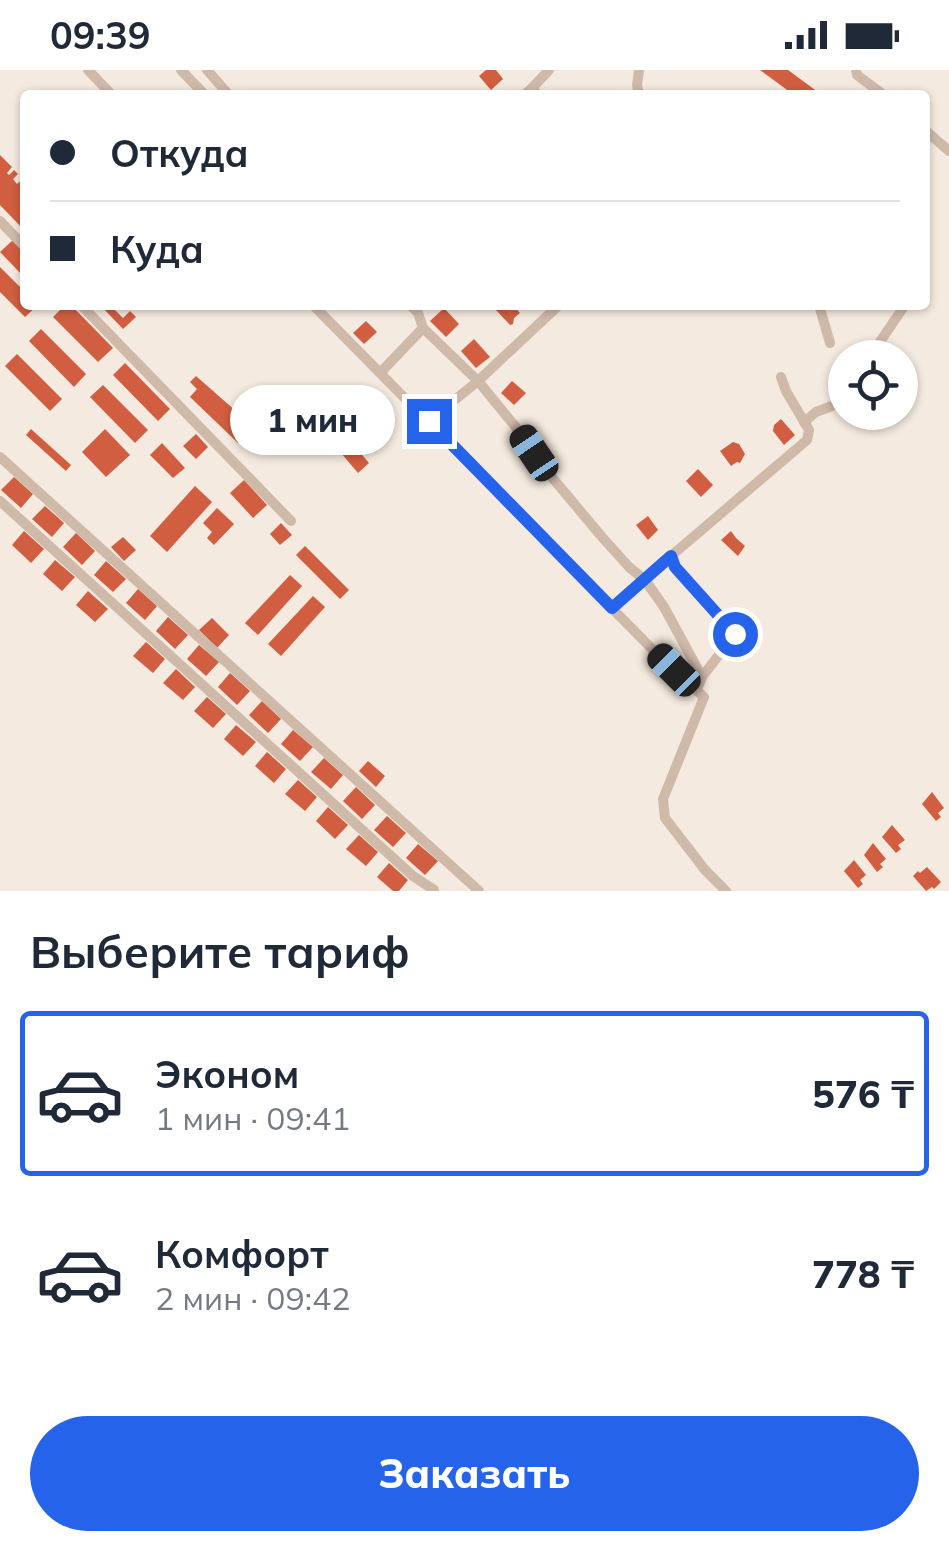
<!DOCTYPE html>
<html lang="ru">
<head>
<meta charset="utf-8">
<style>
  :root { --surface:#fff; --page:#f2f2f3; --text:#1f2937; --muted:#747a83; --line:#e0e1e3; --accent:#2563eb }
  body { margin:0; font-family:Mulish,sans-serif; background:var(--page); color:var(--text); height:100vh; display:flex; flex-direction:column; font-size:38px; white-space:nowrap }
  * { box-sizing:border-box; margin:0 }
  p { font-size:32px; color:var(--muted) }
  .icon { flex:none; width:55px; height:55px; fill:none; stroke:currentColor; stroke-width:2; stroke-linecap:round; stroke-linejoin:round }
  .map { position:relative; height:821px; overflow:hidden }
  .details { display:flex; flex-direction:column; background:var(--surface); flex:1 }
  .details>* { flex:none }
  .top-card { position:absolute; left:20px; top:20px; width:910px; height:220px; border-radius:10px; box-shadow:0 2px 8px #0004; display:grid; align-content:center; height:220px; padding:0 30px; background:var(--surface) }
  .fabs { position:absolute; left:828px; top:270px; display:grid; gap:20px }
  .fabs a { display:grid; place-items:center; width:90px; height:90px; border-radius:50%; background:var(--surface); box-shadow:0 2px 8px #0004; font-size:50px }
  .end { position:absolute; width:45px; height:45px; margin:-22px; border:12px solid #2563eb; background:#fff; box-shadow:0 0 0 5px #fff }
  .from { border-radius:50% }
  .bubble { position:absolute; height:70px; border-radius:35px; background:var(--surface); box-shadow:0 2px 8px #0004; font-size:32px; font-weight:800; line-height:70px; text-align:center }
  .car { position:absolute; width:30px; height:60px; margin:-30px -15px; border-radius:12px; box-shadow:0 0 8px 2px #0007; background:linear-gradient(#222 24%,#8ab4d8 0 40%,#222 0 76%,#8ab4d8 0 86%,#222 0) }
  .top-card b { display:flex; align-items:center; gap:35px; height:95px; font-size:38px }
  .top-card b+b { border-top:2px solid var(--line) }
  .top-card i { width:25px; height:25px; background:var(--text) }
  ul { padding:0; list-style:none }
  li { display:flex; align-items:center; gap:30px; height:165px; margin:0 20px 15px; padding:0 10px; border:5px solid transparent; border-radius:10px }
  li div { flex:1 }
  li b { display:block; font-size:38px }
  li em { font-style:normal; font-weight:800 }
  li.on { border-color:var(--accent) }
  li>.icon { width:90px; height:90px; stroke-width:1.5 }
  h2 { padding:0 30px; font-size:45px; line-height:120px }
  .primary-button { display:flex; gap:20px; margin-top:auto; padding:20px 30px }
  .primary-button a { flex:1; height:115px; border-radius:60px; background:var(--accent); color:#fff; font-size:40px; font-weight:800; line-height:115px; text-align:center }
  .status { display:flex; justify-content:space-between; align-items:center; height:70px; padding:0 50px; background:var(--surface); direction:ltr }
  .status svg { height:28px; fill:currentColor }
  .map>svg:first-child { display:block }
</style>
</head>
<body>
<div class="status"><b>09:39</b><svg viewBox="0 0 49 12"><path d="M0 12V9h3v3zM5 12V6h3v6zM10 12V3h3v9zM15 12V0h3v12zM26 1h20v11H26zM47 4h2v5h-2z"/></svg></div>
<div class="map">
<svg width="949" height="821" viewBox="0 0 949 821">
  <rect width="100%" height="100%" fill="#f5eadf"/>
  <g fill="#d15e41">
    <polygon points="486,0 496,0 503,9 491,20 479,6"/>
    <polygon points="760,0 788,0 822,25 794,25"/>
    <polygon points="0,85 12,97 7,103 9,105 14,100 18,104 13,109 17,114 25,107 25,161 0,135"/>
    <polygon points="13,170 25,182 25,208 0,182"/>
    <polygon points="0,197 25,222 25,235 38,235 25,247 0,222"/>
    <polygon points="65,235 71,235 113,278 98,292 53,247"/>
    <polygon points="100,235 110,235 123,248 130,241 136,247 123,259"/>
    <polygon points="501,235 513,235 520,243 514,248 513,254 510,255 495,239"/>
    <polygon points="444,238 459,254 446,267 430,251"/>
    <polygon points="366,251 377,262 364,274 353,263"/>
    <polygon points="41,259 86,304 74,317 29,271"/>
    <polygon points="474,269 490,287 476,298 461,281"/>
    <polygon points="17,284 62,329 50,341 5,296"/>
    <polygon points="125,293 170,339 158,351 113,305"/>
    <polygon points="196,306 237,342 232,348 248,363 238,373 190,327 197,319 190,312"/>
    <polygon points="512,311 526,323 514,335 501,323"/>
    <polygon points="103,315 148,360 135,373 90,327"/>
    <polygon points="781,349 795,365 784,375 773,361 774,355"/>
    <polygon points="31,359 71,395 66,401 26,365"/>
    <polygon points="105,359 130,385 106,407 82,382"/>
    <polygon points="196,364 208,377 196,389 183,376"/>
    <polygon points="733,372 739,374 745,384 740,393 737,392 731,396 720,381"/>
    <polygon points="162,373 185,398 173,408 150,385"/>
    <polygon points="352,373 369,393 358,403 341,383"/>
    <polygon points="698,399 713,415 701,427 686,411"/>
    <polygon points="14,407 33,424 21,438 1,420"/>
    <polygon points="244,410 267,435 253,448 230,423"/>
    <polygon points="195,416 212,432 167,482 150,466"/>
    <polygon points="45,436 64,453 52,467 32,449"/>
    <polygon points="217,438 234,454 214,475 207,468 212,462 203,453"/>
    <polygon points="648,446 658,460 648,470 636,455"/>
    <polygon points="281,453 292,465 280,475 270,464"/>
    <polygon points="24,461 44,479 31,493 12,475"/>
    <polygon points="731,461 736,468 745,476 738,486 721,470"/>
    <polygon points="76,463 95,481 82,495 63,477"/>
    <polygon points="123,467 136,480 124,491 111,477"/>
    <polygon points="305,476 349,520 340,529 296,485"/>
    <polygon points="55,490 75,507 62,521 43,504"/>
    <polygon points="106,491 126,509 113,522 94,505"/>
    <polygon points="290,505 302,516 258,565 245,553"/>
    <polygon points="138,519 157,536 145,550 126,533"/>
    <polygon points="88,521 108,539 95,552 76,535"/>
    <polygon points="313,526 325,537 281,586 268,574"/>
    <polygon points="168,547 188,565 175,579 156,561"/>
    <polygon points="212,548 229,565 217,578 199,560"/>
    <polygon points="146,572 165,589 153,603 133,586"/>
    <polygon points="199,575 219,592 206,606 187,589"/>
    <polygon points="176,599 195,617 183,630 163,613"/>
    <polygon points="230,603 250,621 237,635 218,617"/>
    <polygon points="207,627 226,644 213,658 194,641"/>
    <polygon points="262,631 281,649 268,663 249,645"/>
    <polygon points="236,655 256,672 243,686 224,669"/>
    <polygon points="293,660 313,677 300,691 281,674"/>
    <polygon points="267,682 286,699 274,713 255,696"/>
    <polygon points="324,688 343,705 331,719 311,702"/>
    <polygon points="368,691 385,706 376,717 359,701"/>
    <polygon points="298,710 317,727 305,741 285,724"/>
    <polygon points="356,717 375,735 362,749 343,731"/>
    <polygon points="932,722 944,738 938,743 941,747 936,751 922,734"/>
    <polygon points="328,737 348,755 335,769 316,751"/>
    <polygon points="387,746 406,763 393,777 374,760"/>
    <polygon points="892,755 905,770 898,775 901,779 896,783 882,767"/>
    <polygon points="359,765 378,782 366,796 346,779"/>
    <polygon points="873,773 886,789 880,794 883,797 877,802 864,785"/>
    <polygon points="418,774 438,791 425,805 406,788"/>
    <polygon points="854,790 866,805 860,810 863,814 858,818 844,801"/>
    <polygon points="389,793 408,810 399,821 393,821 377,807"/>
    <polygon points="927,797 941,812 934,819 932,817 926,821 913,806 918,801 920,803"/>
  </g>
  <g fill="none" stroke-linecap="round" stroke-linejoin="round">
    <g stroke="#cfb9a9" stroke-width="10">
      <polyline points="88,0 112,25"/>
      <polyline points="181,0 205,25"/>
      <polyline points="207,0 229,25"/>
      <polyline points="856,0 857,5 884,25"/>
      <polyline points="532,18 549,0"/>
      <polyline points="524,25 532,18 538,25"/>
      <polyline points="639,25 637,15 639,0"/>
      <polyline points="925,60 949,81"/>
      <polyline points="0,151 25,177"/>
      <polyline points="81,235 291,451"/>
      <polyline points="313,235 658,585 704,627 663,729 665,748 705,800 726,821"/>
      <polyline points="559,235 478,311 519,361 550,405 602,467 629,497 645,510 664,537 702,607 697,619"/>
      <polyline points="819,235 830,273"/>
      <polyline points="423,258 478,311 429,351"/>
      <polyline points="869,288 905,235"/>
      <polyline points="381,302 423,258 418,243 410,235"/>
      <polyline points="804,352 816,342 845,331"/>
      <polyline points="0,387 479,821"/>
      <polyline points="0,431 413,806 434,820"/>
      <polyline points="612,538 671,486"/>
      <polyline points="702,607 735,564 675,497 671,486 807,370 809,360 786,321 781,307"/>
    </g>
  </g>
  <g fill="none" stroke-linecap="round" stroke-linejoin="round">
    <polyline stroke="#2563eb" stroke-width="12" points="429,351 612,538 671,486 675,497 735,564"/>
  </g>
</svg>
<div class="fabs">
<a><svg class="icon" aria-label="locate" viewBox="0 0 24 24"><circle cx="12" cy="12" r="6"/><path d="M12 2v4M12 18v4M2 12h4M18 12h4"/></svg></a>
</div>
<i class="end from" style="left:735px;top:564px"></i>
<i class="end" style="left:429px;top:351px"></i>
<div class="bubble" style="left:230px;top:315px;width:165px">1 мин</div>
<i class="car" style="left:534px;top:383px;rotate:326deg"></i>
<i class="car" style="left:674px;top:600px;rotate:315deg"></i>
<div class="top-card">
<b><i class="from"></i>Откуда</b>
<b><i></i>Куда</b>
</div>
</div>
<section class="details">
<h2>Выберите тариф</h2>
<ul>
<li class="on"><svg class="icon" aria-label="car" viewBox="0 0 24 24"><path d="M5 17H2v-5l4-1 3-4h7l3 4 3 1v5h-3M9 17h6M6 11h13"/><circle cx="7" cy="17" r="2"/><circle cx="17" cy="17" r="2"/></svg><div><b>Эконом</b><p>1 мин · 09:41</p></div><em>576 ₸</em></li>
<li><svg class="icon" aria-label="car" viewBox="0 0 24 24"><path d="M5 17H2v-5l4-1 3-4h7l3 4 3 1v5h-3M9 17h6M6 11h13"/><circle cx="7" cy="17" r="2"/><circle cx="17" cy="17" r="2"/></svg><div><b>Комфорт</b><p>2 мин · 09:42</p></div><em>778 ₸</em></li>
</ul>
<div class="primary-button"><a>Заказать</a></div>
</section>
</body>
</html>
